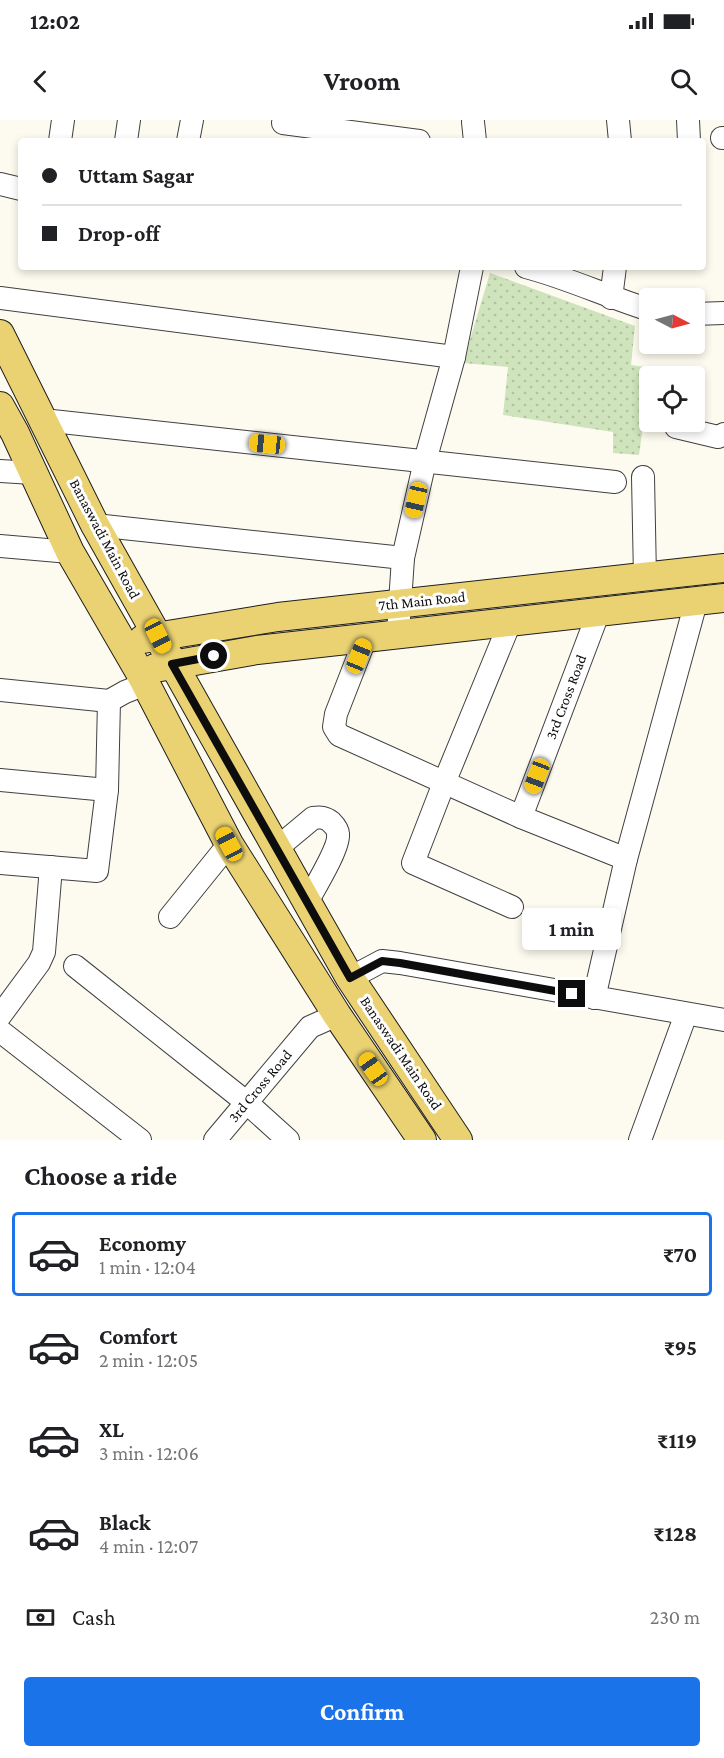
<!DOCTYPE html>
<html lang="en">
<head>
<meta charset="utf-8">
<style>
  :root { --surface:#fff; --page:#f2f2f2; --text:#202124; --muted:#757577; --line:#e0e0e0; --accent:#1a73e8 }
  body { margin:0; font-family:"Crimson Pro",serif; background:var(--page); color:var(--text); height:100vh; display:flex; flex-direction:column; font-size:22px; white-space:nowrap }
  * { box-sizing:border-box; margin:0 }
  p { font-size:20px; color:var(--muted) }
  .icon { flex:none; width:33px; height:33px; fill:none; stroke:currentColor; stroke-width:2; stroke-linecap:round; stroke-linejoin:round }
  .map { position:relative; height:1020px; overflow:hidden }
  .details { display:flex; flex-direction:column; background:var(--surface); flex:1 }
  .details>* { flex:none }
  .banner { position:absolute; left:18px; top:18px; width:688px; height:132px; border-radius:6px; box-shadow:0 3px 9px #0003; display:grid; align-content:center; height:132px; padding:0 24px; background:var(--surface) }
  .needle { width:39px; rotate:96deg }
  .controls { position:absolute; left:639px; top:168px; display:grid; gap:12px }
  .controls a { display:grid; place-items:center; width:66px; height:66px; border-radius:6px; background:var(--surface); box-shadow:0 3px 9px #0003; font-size:30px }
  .end { position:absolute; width:27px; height:27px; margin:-14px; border:8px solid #0d0d0d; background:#fff; box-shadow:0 0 0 3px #fff }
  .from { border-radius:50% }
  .bubble { position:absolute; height:42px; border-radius:6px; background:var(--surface); box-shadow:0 3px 9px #0003; font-size:20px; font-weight:700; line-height:42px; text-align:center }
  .car { position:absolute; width:18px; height:36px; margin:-18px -9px; border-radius:8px; box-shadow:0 0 4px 2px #0007; background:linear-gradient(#f5c518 24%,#345 0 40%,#f5c518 0 76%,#345 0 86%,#f5c518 0) }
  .banner b { display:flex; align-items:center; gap:21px; height:57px; font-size:22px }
  .banner b+b { border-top:2px solid var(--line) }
  .banner i { width:15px; height:15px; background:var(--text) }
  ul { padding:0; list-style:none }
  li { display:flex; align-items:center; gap:18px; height:84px; margin:0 12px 9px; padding:0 12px; border:3px solid transparent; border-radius:6px }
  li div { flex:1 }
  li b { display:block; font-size:22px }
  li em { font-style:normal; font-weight:700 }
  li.selected { border-color:var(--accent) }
  li>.icon { width:54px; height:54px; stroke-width:1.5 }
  h2 { padding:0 24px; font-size:27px; line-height:72px }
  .pay { display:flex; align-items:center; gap:15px; height:66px; padding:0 24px; font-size:22px }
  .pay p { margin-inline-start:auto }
  .action { display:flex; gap:12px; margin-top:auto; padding:12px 24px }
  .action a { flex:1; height:69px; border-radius:6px; background:var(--accent); color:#fff; font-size:24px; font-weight:700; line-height:69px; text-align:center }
  .status { display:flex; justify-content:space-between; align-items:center; height:42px; padding:0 30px; background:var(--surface); direction:ltr }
  .status svg { height:16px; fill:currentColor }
  header { display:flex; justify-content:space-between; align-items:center; height:78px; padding:0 24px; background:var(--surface); font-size:27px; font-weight:700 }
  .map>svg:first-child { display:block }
</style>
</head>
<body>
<div class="status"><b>12:02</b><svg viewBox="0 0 49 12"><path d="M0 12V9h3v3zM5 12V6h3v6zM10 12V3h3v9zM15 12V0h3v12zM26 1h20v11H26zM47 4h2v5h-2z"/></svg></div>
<header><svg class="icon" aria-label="back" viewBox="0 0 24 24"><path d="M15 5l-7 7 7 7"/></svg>Vroom<svg class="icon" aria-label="search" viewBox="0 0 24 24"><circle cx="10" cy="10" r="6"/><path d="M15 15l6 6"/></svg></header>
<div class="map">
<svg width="724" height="1020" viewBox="0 0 724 1020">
  <defs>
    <pattern id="green-dots" width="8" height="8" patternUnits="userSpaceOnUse" patternTransform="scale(1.5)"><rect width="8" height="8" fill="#cfe4bc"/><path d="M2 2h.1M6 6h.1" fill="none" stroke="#b1c2a0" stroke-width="1.8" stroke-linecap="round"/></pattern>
  </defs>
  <rect width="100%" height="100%" fill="#fdfbef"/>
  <polygon fill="url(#green-dots)" points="490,153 635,206 631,245 652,248 651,256 650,256 639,335 613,333 613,312 503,295 508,247 463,243"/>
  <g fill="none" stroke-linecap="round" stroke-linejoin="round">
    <g stroke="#404040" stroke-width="24">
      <g id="minor">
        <polyline points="618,0 620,21"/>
        <polyline points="688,0 689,21"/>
        <polyline points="473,2 475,21"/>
        <polyline points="283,3 419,21"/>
        <polyline points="722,18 724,18"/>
        <polyline points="60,21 63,0"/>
        <polyline points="126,21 129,0"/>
        <polyline points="188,21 192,0"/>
        <polyline points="0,64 21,69"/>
        <path d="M 526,147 C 568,158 608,177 650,190"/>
        <polyline points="0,178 454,237"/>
        <polyline points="611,178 615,147"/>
        <polyline points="694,194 724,193"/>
        <polyline points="43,300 615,362"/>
        <polyline points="676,307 718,317 724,314"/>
        <polyline points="0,351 33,353"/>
        <polyline points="643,357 645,457"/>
        <polyline points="95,405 403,438"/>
        <polyline points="0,426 70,432"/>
        <polyline points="511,500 444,663 413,743 512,787"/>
        <polyline points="398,513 403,438 425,341 454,237 472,147"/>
        <polyline points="366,517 336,594 334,607 339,615 521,697 626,739"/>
        <polyline points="0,570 109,581 125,572 145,564"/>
        <polyline points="0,660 107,670"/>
        <polyline points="521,697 599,491"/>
        <path d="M 277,728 L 313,698 C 320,697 325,697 331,702 C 334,705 338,709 338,714 C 340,727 314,769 307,782"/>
        <polyline points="0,743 97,751 107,670 109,581"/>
        <polyline points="170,797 229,724"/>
        <polyline points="75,846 246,982 288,1020"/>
        <polyline points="350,858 382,841 400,843 724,900"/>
        <polyline points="594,878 626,739 696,482"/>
        <polyline points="0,896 39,843 44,832 51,747"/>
        <polyline points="0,911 140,1020"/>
        <polyline points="215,1020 310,907 337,895"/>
        <polyline points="640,1020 686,894"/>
      </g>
    </g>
    <g stroke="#1e1e1e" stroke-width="30">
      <g id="major">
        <polyline points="0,214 95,405 307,782 350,858 458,1020"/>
        <polyline points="0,286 15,313 70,432 139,551 229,724 337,895 422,1020"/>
        <polyline points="143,519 278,497 724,448"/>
        <polyline points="155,548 257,530 724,478"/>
      </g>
    </g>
    <use href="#minor" stroke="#fff" stroke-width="22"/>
    <use href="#major" stroke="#ead272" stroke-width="28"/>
  </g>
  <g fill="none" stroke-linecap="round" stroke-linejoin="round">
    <polyline stroke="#0d0d0d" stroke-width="8" points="214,536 172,544 350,858 382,841 400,843 572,874"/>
  </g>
  <g text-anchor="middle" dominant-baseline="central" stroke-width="6" stroke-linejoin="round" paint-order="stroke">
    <g font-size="15" fill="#0d0d0d" stroke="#fff">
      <text transform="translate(105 419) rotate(62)">Banaswadi Main Road</text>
      <text transform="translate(422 481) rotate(-6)">7th Main Road</text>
      <text transform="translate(566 577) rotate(-69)">3rd Cross Road</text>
      <text transform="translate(401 933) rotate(56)">Banaswadi Main Road</text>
      <text transform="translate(260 966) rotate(-50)">3rd Cross Road</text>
    </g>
  </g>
</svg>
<div class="controls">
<a><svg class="needle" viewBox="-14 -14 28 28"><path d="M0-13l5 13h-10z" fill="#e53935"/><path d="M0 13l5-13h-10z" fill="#757577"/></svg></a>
<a><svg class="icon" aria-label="locate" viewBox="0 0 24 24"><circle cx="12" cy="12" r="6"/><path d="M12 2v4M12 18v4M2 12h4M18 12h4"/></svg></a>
</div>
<i class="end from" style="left:214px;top:536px"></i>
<i class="end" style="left:572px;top:874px"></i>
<div class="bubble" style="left:522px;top:788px;width:99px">1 min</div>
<i class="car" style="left:267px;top:324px;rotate:276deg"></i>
<i class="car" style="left:416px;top:380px;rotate:193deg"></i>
<i class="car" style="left:158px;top:516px;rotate:153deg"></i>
<i class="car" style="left:359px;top:536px;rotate:22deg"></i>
<i class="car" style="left:537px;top:656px;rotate:201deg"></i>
<i class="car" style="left:229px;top:724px;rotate:332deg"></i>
<i class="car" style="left:373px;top:949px;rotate:325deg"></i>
<div class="banner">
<b><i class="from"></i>Uttam Sagar</b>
<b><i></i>Drop-off</b>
</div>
</div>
<section class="details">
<h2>Choose a ride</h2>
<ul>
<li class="selected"><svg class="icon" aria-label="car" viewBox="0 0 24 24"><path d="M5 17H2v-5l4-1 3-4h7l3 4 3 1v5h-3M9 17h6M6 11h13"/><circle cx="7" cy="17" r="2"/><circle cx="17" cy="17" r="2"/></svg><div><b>Economy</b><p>1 min · 12:04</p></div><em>₹70</em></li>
<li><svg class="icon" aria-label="car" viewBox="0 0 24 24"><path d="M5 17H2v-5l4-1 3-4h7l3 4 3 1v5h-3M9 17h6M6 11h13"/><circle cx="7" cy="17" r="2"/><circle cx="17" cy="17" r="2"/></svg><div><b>Comfort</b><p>2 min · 12:05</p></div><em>₹95</em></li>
<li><svg class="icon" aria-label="car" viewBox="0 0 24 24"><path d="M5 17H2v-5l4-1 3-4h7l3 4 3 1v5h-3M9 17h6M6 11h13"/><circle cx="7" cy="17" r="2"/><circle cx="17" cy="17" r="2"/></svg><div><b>XL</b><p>3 min · 12:06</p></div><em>₹119</em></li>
<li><svg class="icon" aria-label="car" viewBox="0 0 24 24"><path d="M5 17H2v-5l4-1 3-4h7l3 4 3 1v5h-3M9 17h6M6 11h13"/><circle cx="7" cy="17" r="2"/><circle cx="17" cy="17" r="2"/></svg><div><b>Black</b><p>4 min · 12:07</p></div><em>₹128</em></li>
</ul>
<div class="pay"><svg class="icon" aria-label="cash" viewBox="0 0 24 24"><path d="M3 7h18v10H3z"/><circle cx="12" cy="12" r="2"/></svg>Cash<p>230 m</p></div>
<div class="action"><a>Confirm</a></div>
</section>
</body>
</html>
